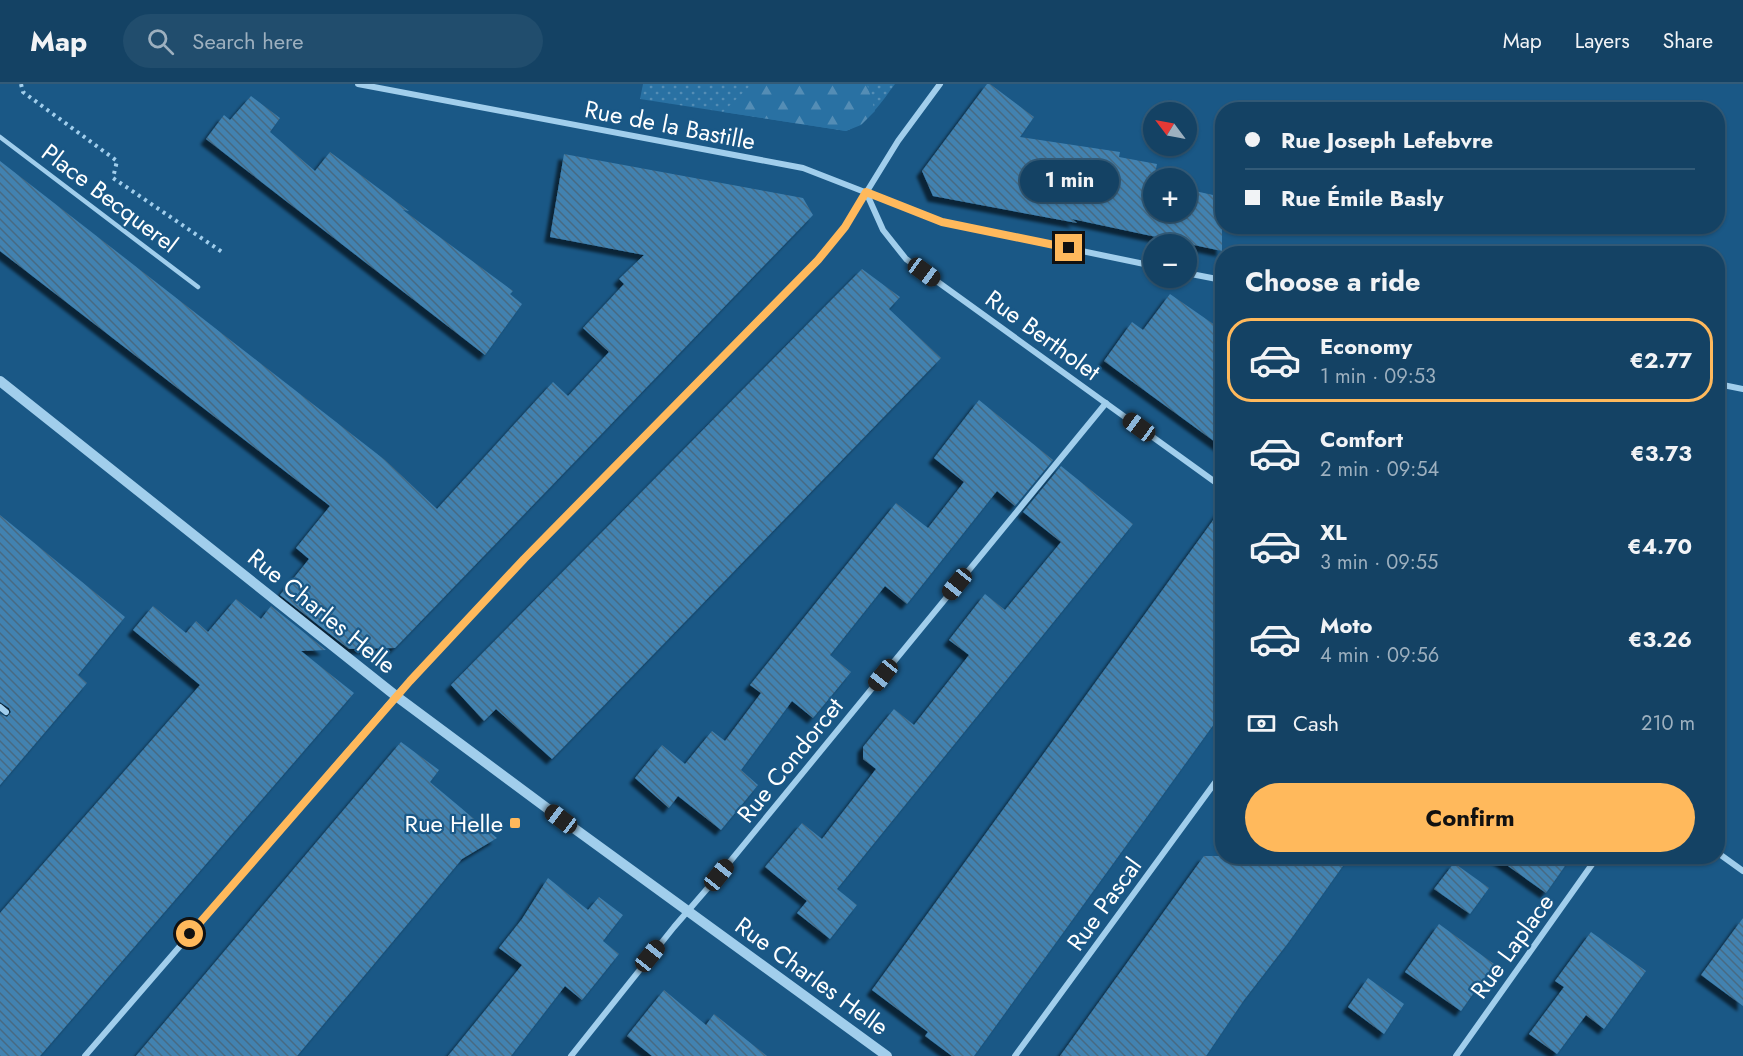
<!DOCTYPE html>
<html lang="en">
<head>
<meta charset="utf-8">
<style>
  :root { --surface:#144264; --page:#214d6d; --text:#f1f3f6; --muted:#9db0bf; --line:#335b78; --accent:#ffb95c }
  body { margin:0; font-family:Jost,sans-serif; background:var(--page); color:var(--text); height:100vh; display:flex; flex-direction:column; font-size:22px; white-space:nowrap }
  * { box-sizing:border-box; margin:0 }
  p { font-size:20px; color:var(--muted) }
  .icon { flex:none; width:33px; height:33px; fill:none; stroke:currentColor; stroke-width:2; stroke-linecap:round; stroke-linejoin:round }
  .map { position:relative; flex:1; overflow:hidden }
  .drawer { position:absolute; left:1215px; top:162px; width:510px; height:618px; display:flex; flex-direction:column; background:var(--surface); border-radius:24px; box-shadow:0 2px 4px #0004,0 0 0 2px var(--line) }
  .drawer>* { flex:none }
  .banner { position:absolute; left:1215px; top:18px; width:510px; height:132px; border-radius:24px; box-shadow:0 2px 4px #0004,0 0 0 2px var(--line); display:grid; align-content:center; height:132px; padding:0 30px; background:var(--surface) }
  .needle { width:39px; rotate:302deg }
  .tools { position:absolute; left:1143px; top:18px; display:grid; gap:12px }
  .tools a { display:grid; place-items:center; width:54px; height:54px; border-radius:50%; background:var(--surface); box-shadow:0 2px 4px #0004,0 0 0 2px var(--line); font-size:30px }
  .end { position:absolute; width:27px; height:27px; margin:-14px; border:8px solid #ffb95c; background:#111; box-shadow:0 0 0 3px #111 }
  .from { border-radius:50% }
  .bubble { position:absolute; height:42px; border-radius:21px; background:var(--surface); box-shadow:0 2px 4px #0004,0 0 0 2px var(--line); font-size:20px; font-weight:700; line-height:42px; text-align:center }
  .car { position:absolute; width:18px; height:36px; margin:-18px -9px; border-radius:8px; box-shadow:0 0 4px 2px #0007; background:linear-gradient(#222 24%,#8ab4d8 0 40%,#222 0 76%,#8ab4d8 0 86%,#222 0) }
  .banner b { display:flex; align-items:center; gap:21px; height:57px; font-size:22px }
  .banner b+b { border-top:2px solid var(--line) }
  .banner i { width:15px; height:15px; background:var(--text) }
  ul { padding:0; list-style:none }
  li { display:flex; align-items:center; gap:18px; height:84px; margin:0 12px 9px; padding:0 18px; border:3px solid transparent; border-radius:24px }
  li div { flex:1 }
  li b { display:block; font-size:22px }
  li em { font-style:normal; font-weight:700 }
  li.selected { border-color:var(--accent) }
  li>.icon { width:54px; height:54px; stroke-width:1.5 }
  h2 { padding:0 30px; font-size:27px; line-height:72px }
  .pay { display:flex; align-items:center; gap:15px; height:66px; padding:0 30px; font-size:22px }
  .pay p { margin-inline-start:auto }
  .primary-button { display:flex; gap:12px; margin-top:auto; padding:12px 30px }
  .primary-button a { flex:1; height:69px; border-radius:36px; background:var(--accent); color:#111; font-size:24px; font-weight:700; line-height:69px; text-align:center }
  header { display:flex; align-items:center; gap:36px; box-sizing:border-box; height:84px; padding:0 30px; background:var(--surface); border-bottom:2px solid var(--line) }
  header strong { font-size:28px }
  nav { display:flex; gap:33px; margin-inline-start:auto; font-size:21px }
  .search { width:420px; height:54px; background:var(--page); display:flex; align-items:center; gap:15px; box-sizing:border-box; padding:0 21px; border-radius:33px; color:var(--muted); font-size:22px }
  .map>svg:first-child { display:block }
</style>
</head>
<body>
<header>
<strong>Map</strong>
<div class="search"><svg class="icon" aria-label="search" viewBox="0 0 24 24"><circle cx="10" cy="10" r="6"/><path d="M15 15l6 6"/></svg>Search here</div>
<nav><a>Map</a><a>Layers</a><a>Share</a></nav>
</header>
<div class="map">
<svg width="1743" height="972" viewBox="0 0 1743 972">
  <defs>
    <pattern id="grass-dots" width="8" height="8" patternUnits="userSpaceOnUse" patternTransform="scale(1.5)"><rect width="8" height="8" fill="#2971a3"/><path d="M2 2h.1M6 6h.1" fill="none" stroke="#548db5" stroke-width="1.8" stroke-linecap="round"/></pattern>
    <pattern id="forest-firs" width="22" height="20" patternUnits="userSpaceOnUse" patternTransform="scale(1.5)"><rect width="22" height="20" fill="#2971a3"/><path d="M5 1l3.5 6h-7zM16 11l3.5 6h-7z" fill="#548db5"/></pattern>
    <pattern id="building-back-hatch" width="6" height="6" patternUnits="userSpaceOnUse" patternTransform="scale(1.5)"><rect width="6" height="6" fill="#4282b0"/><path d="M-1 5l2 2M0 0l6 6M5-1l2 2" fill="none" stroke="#466a83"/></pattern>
    <filter id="shadow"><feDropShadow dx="-5.5" dy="5.5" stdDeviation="1.5" flood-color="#0009"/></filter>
  </defs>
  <rect width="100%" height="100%" fill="#1a5886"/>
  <path fill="url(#grass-dots)" d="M 643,0 L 895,0 C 880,20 870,37 846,47 L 640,15 Z"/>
  <polygon fill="url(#forest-firs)" points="752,0 867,0 875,27 861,41 846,47 723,28"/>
  <g fill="url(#building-back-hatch)" filter="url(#shadow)">
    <polygon points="987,0 990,0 1034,33 1020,53 1120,68 1119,73 1157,80 1154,94 1154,128 1186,128 1186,105 1222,113 1222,167 1072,135 1077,139 933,112 922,87"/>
    <polygon points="251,12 280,34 270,48 315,87 330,68 409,127 403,126 513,207 510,210 522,220 485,271 206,55 224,31 230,36"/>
    <polygon points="564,70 803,114 813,131 395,564 349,565 280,511 309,475 296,464 330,422 0,167 0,77 385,376 437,425 553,298 568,312 609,268 583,244 624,200 619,195 644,171 550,153"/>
    <polygon points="862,185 900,213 889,225 941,274 552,675 496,625 484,637 451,601"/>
    <polygon points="1170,210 1222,246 1222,363 1104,277 1132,238 1143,246"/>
    <polygon points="979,316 1053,376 1015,422 997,407 907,520 885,502 830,571 851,588 813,634 792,617 741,686 758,701 721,746 678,712 669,724 635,694 662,661 685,680 712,647 725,657 761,609 750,601 896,419 928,444 964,398 934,374"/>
    <polygon points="1061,382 1133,440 837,805 857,821 830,855 797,829 807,817 765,783 802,739 822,755 876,685 863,675 863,663 894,625 914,641 969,571 949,556 985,510 1005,526 1061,458 1023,428"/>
    <polygon points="1222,424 1222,629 974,972 952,972 925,952 928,948 872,906"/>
    <polygon points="0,431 125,533 78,591 87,599 0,701 0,630 7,633 11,628 9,624 0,618"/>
    <polygon points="236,515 261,535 271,522 326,566 301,567 354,609 40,972 0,972 0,829 200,601 133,546 153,522 186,549 196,537 208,548"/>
    <polygon points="401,658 439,686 430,698 497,754 462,775 297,972 136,972"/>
    <polygon points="1204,772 1350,772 1288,859 1244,916 1206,972 1060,972"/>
    <polygon points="1494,772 1572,772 1546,809"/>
    <polygon points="1454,779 1489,804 1470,830 1434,805"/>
    <polygon points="548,794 588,826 599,813 623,831 603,857 619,870 582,916 565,902 511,972 448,972 522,881 499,864 522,835"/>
    <polygon points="1743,834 1743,922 1701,891"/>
    <polygon points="1439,840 1494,880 1461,927 1405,888"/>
    <polygon points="1591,848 1646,887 1604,945 1586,931 1557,970 1529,950 1564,903 1555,897"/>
    <polygon points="1368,894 1404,920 1384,950 1348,923"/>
    <polygon points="664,906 706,941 714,930 767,972 652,972 627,952"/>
  </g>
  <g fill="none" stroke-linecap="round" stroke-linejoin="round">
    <polyline stroke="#a1ceec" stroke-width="4" stroke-dasharray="3 4.5" stroke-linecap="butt" points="21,0 23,8 117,77 113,94 222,168"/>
    <polyline stroke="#a1ceec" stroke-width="4.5" points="0,53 198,203"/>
    <g stroke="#a1ceec" stroke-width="6">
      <polyline points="358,0 803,84 942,138 1154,182"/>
      <polyline points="866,108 883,146 906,175 1222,403"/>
      <polyline points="1186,189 1222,196"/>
      <polyline points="1718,300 1743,305"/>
      <polyline points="0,623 6,628"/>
      <polyline points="1718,769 1743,787"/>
      <polyline points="85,972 396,612 524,475 818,176 845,143 898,57 940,0"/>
      <polyline points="571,972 674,843 719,791 1106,319"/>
      <polyline points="1015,972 1222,689"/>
      <polyline points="1456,972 1598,772"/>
    </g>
    <polyline stroke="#a1ceec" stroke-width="10" points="0,297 396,612 575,745 887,972"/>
  </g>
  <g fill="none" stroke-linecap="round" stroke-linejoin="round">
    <polyline stroke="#ffb95c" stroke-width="8" points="190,850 410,597 524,475 818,176 845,143 866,108 942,138 1069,164"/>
  </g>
  <rect fill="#ffb95c" stroke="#1a5886" stroke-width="2" x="509" y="733" width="12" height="12" rx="3"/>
  <g text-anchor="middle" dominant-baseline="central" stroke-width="4.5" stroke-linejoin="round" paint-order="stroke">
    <g font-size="24" fill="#fff" stroke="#1a5886">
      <text transform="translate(670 41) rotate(11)">Rue de la Bastille</text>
      <text transform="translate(110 114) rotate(37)">Place Becquerel</text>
      <text transform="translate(1043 251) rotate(36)">Rue Bertholet</text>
      <text transform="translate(322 527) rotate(39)">Rue Charles Helle</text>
      <text transform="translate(790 676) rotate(-51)">Rue Condorcet</text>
      <text transform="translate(1104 820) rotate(-54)">Rue Pascal</text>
      <text transform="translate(1512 862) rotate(-54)">Rue Laplace</text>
      <text transform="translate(812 892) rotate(36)">Rue Charles Helle</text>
    </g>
    <g font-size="24" fill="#fff" stroke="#1a5886" text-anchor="end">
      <text x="503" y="739">Rue Helle</text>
    </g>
  </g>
</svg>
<div class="tools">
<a><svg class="needle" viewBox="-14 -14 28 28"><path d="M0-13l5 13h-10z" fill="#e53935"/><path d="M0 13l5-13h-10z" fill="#9db0bf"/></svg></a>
<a>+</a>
<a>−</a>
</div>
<i class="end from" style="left:190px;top:850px"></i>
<i class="end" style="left:1069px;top:164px"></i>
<div class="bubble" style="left:1020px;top:76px;width:99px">1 min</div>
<i class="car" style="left:924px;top:188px;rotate:126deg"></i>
<i class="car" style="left:1139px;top:343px;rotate:306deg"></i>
<i class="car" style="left:957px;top:500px;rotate:219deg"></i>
<i class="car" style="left:883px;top:591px;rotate:219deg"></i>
<i class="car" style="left:561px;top:735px;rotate:307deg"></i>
<i class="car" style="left:719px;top:791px;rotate:39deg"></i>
<i class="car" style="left:650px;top:872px;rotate:39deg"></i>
<div class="banner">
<b><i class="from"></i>Rue Joseph Lefebvre</b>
<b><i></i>Rue Émile Basly</b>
</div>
<section class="drawer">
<h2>Choose a ride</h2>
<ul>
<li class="selected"><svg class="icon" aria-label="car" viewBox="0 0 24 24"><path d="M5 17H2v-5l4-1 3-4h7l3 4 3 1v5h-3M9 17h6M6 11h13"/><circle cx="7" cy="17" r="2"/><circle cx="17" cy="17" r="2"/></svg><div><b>Economy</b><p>1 min · 09:53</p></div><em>€2.77</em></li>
<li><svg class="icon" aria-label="car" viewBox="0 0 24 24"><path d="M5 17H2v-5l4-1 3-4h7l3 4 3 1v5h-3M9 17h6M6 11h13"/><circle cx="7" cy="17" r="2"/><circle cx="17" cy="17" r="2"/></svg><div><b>Comfort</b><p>2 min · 09:54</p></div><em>€3.73</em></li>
<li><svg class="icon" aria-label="car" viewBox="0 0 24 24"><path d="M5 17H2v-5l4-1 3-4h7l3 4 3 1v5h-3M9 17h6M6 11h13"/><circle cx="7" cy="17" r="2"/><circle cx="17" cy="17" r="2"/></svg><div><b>XL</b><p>3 min · 09:55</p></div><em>€4.70</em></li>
<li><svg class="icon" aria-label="car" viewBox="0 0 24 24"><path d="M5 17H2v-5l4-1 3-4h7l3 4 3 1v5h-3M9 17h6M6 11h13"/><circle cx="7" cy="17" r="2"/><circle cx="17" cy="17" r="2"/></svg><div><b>Moto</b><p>4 min · 09:56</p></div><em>€3.26</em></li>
</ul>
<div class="pay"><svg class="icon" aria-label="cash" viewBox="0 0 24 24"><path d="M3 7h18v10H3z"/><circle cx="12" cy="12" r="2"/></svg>Cash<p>210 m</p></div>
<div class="primary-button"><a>Confirm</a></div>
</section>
</div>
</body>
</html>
